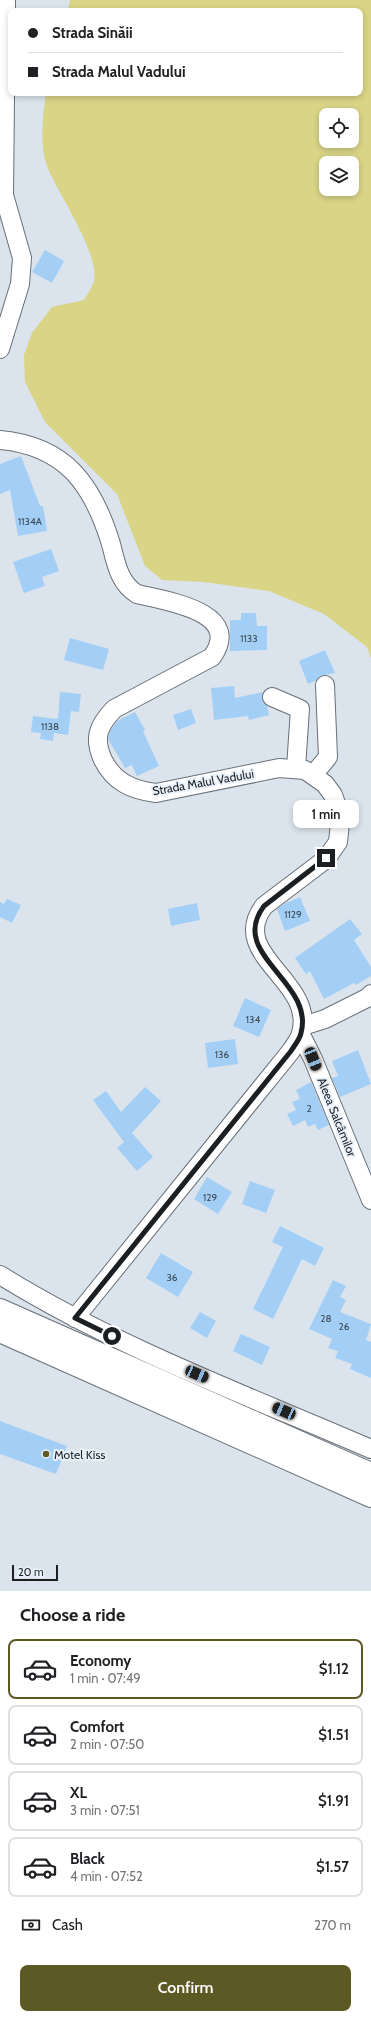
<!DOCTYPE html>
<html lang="en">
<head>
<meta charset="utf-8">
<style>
  :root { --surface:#fff; --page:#f2f2f2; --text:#202124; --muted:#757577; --line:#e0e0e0; --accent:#5d5925 }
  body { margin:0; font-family:Cabin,sans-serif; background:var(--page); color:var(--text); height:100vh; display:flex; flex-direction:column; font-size:15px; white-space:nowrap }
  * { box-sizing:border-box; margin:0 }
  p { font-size:13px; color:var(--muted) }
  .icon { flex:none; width:22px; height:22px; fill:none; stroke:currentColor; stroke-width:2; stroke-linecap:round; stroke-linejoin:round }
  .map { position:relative; height:1591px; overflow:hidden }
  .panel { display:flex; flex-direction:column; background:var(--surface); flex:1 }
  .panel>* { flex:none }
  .banner { position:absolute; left:8px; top:8px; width:355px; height:88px; border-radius:8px; box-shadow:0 2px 6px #0003; display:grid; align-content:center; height:88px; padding:0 20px; background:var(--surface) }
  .tools { position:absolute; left:319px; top:108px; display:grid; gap:8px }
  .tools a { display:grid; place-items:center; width:40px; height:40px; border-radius:8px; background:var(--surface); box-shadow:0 2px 6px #0003; font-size:20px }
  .scale { position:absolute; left:12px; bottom:10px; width:46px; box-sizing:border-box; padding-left:4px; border:2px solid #1b1f22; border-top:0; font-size:11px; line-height:14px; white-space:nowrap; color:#1b1f22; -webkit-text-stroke:3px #e8f1fa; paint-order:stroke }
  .end { position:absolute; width:18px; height:18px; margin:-9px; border:5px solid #1b1f22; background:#fff; box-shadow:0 0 0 2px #fff }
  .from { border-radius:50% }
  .bubble { position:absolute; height:28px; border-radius:8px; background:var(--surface); box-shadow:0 2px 6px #0003; font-size:13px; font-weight:600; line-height:28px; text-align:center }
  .car { position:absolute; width:12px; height:24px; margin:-12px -6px; border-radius:5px; box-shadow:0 0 3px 1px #0007; background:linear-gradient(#222 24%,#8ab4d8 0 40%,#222 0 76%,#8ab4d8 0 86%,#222 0) }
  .banner b { display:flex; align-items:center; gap:14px; height:38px; font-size:15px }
  .banner b+b { border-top:1px solid var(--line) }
  .banner i { width:10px; height:10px; background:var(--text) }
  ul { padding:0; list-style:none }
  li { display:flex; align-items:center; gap:12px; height:60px; margin:0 8px 6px; padding:0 12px; border:2px solid var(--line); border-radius:8px }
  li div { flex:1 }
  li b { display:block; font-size:15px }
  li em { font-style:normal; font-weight:600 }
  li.on { border-color:var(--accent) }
  li>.icon { width:36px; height:36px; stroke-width:1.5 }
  h2 { padding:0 20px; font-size:18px; line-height:48px }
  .pay { display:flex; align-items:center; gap:10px; height:44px; padding:0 20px; font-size:15px }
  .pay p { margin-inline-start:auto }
  .button { display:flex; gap:8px; margin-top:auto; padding:8px 20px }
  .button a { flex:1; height:46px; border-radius:8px; background:var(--accent); color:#fff; font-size:16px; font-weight:600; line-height:46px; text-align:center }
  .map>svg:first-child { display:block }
</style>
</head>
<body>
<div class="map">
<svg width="371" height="1591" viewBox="0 0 371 1591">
  <rect width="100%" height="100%" fill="#dbe4ec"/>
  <path fill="#d9d486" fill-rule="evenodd" d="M 70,0 L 371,0 L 371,659 L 367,647 L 324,614 L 269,591 L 204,582 L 162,580 L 145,566 L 117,494 L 45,422 L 25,382 L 24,355 L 32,333 L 52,307 L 84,300 C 87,295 91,289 93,284 C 103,257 57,193 47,166 C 39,144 43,116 46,93 L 360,93 L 360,11 L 68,11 ZM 326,115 L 352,115 L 352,141 L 326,141 ZM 326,163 L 352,163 L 352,189 L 326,189 Z"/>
  <g fill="#a3cff6">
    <polygon points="45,250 64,261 52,283 32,272"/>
    <polygon points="21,456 40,506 43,506 47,531 18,536 10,490 0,494 0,464"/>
    <polygon points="51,549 59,571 42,577 45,586 24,593 13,562"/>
    <polygon points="241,613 256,613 257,626 267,626 267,650 230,651 230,620 241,620"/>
    <polygon points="70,638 109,649 103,670 64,660"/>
    <polygon points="325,650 335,673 320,676 315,681 308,684 299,661"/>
    <polygon points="234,686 235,698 263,692 262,699 267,706 269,715 249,720 248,716 214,720 211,688"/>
    <polygon points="60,692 81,694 79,712 71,711 68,735 54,733 53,741 40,739 41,733 31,732 33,716 58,719"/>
    <polygon points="191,709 196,723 178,730 173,715"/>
    <polygon points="135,712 145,730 143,731 159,766 137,776 132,765 125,768 108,739 110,731 117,721"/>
    <polygon points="300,897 310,921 285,931 277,909 286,903"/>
    <polygon points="7,899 21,905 12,923 0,917 0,902 4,904"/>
    <polygon points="197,903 200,920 171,926 168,909"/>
    <polygon points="350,919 362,934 354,940 371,967 371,976 356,985 354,983 324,999 310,971 306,974 295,958"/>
    <polygon points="245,998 271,1010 259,1037 233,1026"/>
    <polygon points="235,1039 238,1064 208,1068 205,1043"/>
    <polygon points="358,1050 371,1084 340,1097 332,1078 338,1076 332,1061"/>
    <polygon points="311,1082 329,1125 318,1130 315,1124 308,1127 305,1120 293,1126 287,1114 296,1110 292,1102 300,1099 296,1090"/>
    <polygon points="145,1087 161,1101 132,1133 153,1157 137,1171 117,1148 124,1142 93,1100 106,1091 121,1112"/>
    <polygon points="207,1177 232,1192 218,1214 194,1199"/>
    <polygon points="250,1181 275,1190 266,1213 242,1204"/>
    <polygon points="280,1226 324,1248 315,1266 302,1259 273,1319 253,1309 283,1247 272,1242"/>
    <polygon points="161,1253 193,1272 178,1297 146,1278"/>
    <polygon points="333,1280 346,1286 340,1297 346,1300 340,1312 371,1324 366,1340 371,1342 371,1378 350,1369 352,1364 335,1358 338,1351 328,1348 332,1339 309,1329"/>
    <polygon points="200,1312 216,1321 207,1338 190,1328"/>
    <polygon points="241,1334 270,1347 262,1365 233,1351"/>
    <polygon points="0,1421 67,1446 56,1474 0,1454"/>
  </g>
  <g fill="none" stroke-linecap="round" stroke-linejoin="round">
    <g stroke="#687078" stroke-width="20">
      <g id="street">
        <polyline points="0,349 20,284 22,258 4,195 6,0"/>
        <path d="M 0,440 C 66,446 93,485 111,544 C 116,563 119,583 137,594 C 167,601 244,612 212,657 L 114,709 C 98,726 93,738 103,760 C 114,782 132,790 156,793 L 279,768 L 305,770 L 325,784 L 333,795 L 338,809 L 340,823 L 338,842 L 326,859 L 264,906 C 227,955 316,981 301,1033 C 300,1039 294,1046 291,1051 L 75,1318"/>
        <polyline points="272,697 300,709 296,768"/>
        <polyline points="313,775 328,757 325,685"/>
        <polyline points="303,1026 325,1019 367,998 371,994"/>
        <polyline points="301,1035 313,1059 371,1200"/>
        <path d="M 0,1275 C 116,1347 246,1395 371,1449"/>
      </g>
    </g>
    <g stroke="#687078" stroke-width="24">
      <g id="highway">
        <polyline points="0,1310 371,1474"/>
        <polyline points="0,1331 371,1496"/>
      </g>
    </g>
    <use href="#street" stroke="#fff" stroke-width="18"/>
    <use href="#highway" stroke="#fff" stroke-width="22"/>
  </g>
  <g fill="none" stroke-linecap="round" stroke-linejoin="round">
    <path stroke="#1b1f22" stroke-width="5" d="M 112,1336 L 75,1318 L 291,1051 C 294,1046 300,1039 301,1033 C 315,981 227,955 264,906 L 326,858"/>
  </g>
  <circle fill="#5d5925" stroke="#e8f1fa" stroke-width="1.5" cx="46" cy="1454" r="4"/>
  <g text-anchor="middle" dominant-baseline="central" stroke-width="4" stroke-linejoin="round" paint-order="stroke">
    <g font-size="10" fill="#3d4b57">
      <text x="30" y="521">1134A</text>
      <text x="249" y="638">1133</text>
      <text x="50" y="726">1138</text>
      <text x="293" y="914">1129</text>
      <text x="253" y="1019">134</text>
      <text x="222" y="1054">136</text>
      <text x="309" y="1108">2</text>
      <text x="210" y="1197">129</text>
      <text x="172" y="1277">36</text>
      <text x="326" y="1318">28</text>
      <text x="344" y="1326">26</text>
    </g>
    <g font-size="12" fill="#1b1f22" stroke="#e8f1fa">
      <text transform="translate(203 782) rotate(-10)">Strada Malul Vadului</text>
      <text transform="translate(337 1117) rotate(68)">Aleea Salcâmilor</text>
    </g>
    <g font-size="12" fill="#1b1f22" stroke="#e8f1fa" text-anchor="start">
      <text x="54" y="1454">Motel Kiss</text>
    </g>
  </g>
</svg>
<div class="tools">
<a><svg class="icon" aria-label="locate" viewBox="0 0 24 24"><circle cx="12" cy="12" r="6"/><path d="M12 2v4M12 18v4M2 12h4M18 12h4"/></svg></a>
<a><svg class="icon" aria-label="layers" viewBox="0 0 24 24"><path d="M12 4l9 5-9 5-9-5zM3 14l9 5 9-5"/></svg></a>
</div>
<div class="scale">20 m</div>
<i class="end from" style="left:112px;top:1336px"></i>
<i class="end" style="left:326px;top:858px"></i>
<div class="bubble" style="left:293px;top:800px;width:66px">1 min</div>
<i class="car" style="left:313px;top:1059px;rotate:158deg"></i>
<i class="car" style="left:197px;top:1374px;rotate:113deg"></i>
<i class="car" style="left:284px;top:1411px;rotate:293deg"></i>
<div class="banner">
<b><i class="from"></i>Strada Sinăii</b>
<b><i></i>Strada Malul Vadului</b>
</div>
</div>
<section class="panel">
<h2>Choose a ride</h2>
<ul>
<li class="on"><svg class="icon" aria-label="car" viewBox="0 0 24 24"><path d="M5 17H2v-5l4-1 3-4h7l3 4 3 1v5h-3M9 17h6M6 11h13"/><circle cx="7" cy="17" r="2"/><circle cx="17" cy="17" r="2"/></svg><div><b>Economy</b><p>1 min · 07:49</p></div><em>$1.12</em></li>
<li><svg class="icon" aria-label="car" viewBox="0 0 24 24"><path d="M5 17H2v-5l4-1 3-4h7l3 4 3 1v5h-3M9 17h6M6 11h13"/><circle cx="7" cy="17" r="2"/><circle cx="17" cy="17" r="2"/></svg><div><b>Comfort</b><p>2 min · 07:50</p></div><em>$1.51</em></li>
<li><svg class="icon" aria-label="car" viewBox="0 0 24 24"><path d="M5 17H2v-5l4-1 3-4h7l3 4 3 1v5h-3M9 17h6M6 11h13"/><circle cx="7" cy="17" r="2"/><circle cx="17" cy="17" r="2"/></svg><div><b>XL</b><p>3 min · 07:51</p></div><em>$1.91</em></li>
<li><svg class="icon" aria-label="car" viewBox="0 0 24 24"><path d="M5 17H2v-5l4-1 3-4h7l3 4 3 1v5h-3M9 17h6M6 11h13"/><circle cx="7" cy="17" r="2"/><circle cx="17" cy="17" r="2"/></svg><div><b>Black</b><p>4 min · 07:52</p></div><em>$1.57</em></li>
</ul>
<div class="pay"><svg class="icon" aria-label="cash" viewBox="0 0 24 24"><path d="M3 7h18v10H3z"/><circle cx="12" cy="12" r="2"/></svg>Cash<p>270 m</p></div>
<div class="button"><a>Confirm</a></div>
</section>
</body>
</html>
